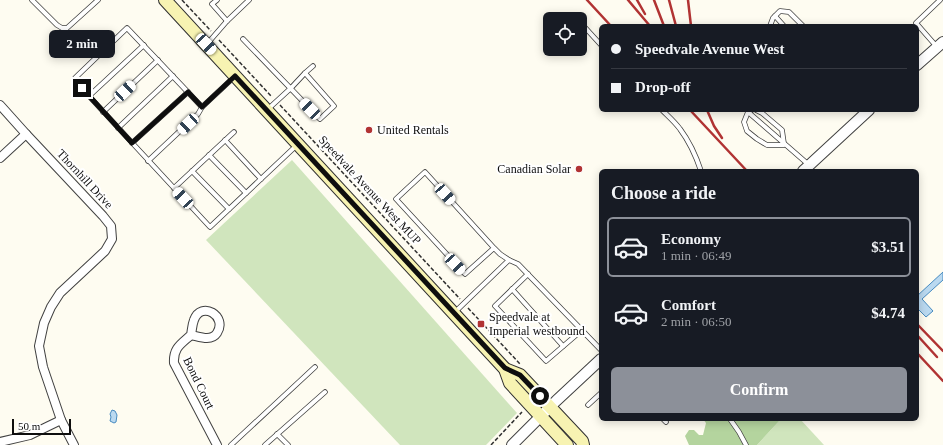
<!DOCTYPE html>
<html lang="en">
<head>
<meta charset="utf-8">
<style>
  :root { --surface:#171b24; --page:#20242c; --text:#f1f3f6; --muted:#9ea1a6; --line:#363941; --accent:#8c9099 }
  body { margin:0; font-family:Georgia,serif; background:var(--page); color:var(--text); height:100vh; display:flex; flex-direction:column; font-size:15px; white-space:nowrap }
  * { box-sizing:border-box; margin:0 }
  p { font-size:13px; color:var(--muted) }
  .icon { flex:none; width:22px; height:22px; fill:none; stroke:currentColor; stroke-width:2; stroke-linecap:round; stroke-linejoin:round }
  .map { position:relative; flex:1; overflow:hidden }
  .drawer { position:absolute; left:599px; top:169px; width:320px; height:252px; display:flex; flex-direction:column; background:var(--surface); border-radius:6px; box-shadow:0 2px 10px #0003 }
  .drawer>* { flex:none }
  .banner { position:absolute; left:599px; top:24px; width:320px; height:88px; border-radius:6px; box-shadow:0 2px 10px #0003; display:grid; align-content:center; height:88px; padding:0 12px; background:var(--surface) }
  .buttons { position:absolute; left:543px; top:12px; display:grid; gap:8px }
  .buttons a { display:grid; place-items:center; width:44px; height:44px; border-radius:6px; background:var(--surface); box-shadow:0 2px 10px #0003; font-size:20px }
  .scale { position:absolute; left:12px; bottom:10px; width:59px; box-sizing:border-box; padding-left:4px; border:2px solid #0e0e0e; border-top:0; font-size:11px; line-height:14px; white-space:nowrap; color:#0e0e0e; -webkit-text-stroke:3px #fff; paint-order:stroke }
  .end { position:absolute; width:18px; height:18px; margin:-9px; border:5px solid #0e0e0e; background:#fff; box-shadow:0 0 0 2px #fff }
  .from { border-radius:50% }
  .bubble { position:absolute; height:28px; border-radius:6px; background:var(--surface); box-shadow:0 2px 10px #0003; font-size:13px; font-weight:600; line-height:28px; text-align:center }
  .car { position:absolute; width:12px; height:24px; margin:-12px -6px; border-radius:5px; box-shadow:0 0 3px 1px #0007; background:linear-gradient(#fff 24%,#345 0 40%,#fff 0 76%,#345 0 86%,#fff 0) }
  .banner b { display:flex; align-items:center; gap:14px; height:38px; font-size:15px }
  .banner b+b { border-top:1px solid var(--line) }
  .banner i { width:10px; height:10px; background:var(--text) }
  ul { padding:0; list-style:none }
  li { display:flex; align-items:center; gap:12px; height:60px; margin:0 8px 6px; padding:0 4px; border:2px solid transparent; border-radius:6px }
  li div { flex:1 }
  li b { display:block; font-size:15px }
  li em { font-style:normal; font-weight:600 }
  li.on { border-color:var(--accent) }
  li>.icon { width:36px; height:36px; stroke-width:1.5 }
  h2 { padding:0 12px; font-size:18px; line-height:48px }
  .cta { display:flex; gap:8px; margin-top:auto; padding:8px 12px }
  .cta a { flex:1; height:46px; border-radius:6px; background:var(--accent); color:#fff; font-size:16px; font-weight:600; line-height:46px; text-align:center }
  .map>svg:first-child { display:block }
</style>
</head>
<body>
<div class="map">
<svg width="943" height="445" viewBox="0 0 943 445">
  <rect width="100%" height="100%" fill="#fefcf1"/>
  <g fill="#d0e5bd">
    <polygon points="292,160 517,413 486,445 400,445 206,240"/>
    <polygon points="781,419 800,419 824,445 757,445"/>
  </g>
  <polygon fill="#b4d49e" points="703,419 781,419 757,445 689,445 685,436 689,430 694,430 699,435 703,435 706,423"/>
  <g fill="#bad9f0" stroke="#488bc0">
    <polygon points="943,272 943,280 922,299 933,311 926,317 917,308 917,296"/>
    <polygon points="112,410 115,411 117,415 116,422 114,423 110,421 111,417 110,414"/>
  </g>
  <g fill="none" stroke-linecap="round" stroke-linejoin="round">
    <g stroke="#414141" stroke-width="5.5">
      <g id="service">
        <polyline points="32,0 57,25 62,28 67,28 98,0"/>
        <polyline points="217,0 212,4 227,21"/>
        <polyline points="775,16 784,26"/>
        <polyline points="580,22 601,45"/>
        <polyline points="770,26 773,18 780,11 789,12 803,26"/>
        <polyline points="243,39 320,119 334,106 305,73 291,88 267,110"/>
        <polyline points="207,44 227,21 249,0"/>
        <polyline points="937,47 916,23 940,0"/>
        <polyline points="305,73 313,66"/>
        <polyline points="89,96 144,45"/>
        <polyline points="202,107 127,28 75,78 75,81 210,227 297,145"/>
        <path d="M 662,110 C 668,116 675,122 680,129 C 689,141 696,156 701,171"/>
        <polyline points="752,110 748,112 744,122 747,131 757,139 767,145 784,145"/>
        <polyline points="756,110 762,113 782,130 784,144"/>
        <polyline points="103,112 158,60"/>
        <polyline points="748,112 809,165"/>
        <polyline points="118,128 173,76"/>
        <polyline points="225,140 261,179"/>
        <polyline points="132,143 188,92"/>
        <polyline points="209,155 246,193"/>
        <polyline points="148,161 198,114 202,107 233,78"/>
        <polyline points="192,171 229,209"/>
        <polyline points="174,188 234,132"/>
        <polyline points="494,248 465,274 396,199 425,172 494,248 500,254 509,260"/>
        <polyline points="528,274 495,306 546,361 582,330"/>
        <polyline points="512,289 563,346"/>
        <polyline points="455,312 509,260 518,264 601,350"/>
        <polyline points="588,405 601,393"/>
        <polyline points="663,419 666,422"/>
        <polyline points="730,419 739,432 746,445"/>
        <polyline points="277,434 288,445"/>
        <polyline points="231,445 315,367"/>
        <polyline points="265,445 325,392"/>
      </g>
    </g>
    <g stroke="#414141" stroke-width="10">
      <g id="minor">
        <polyline points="0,105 26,134 103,216 111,226 112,239 105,251 60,293 51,307 44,323 39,346 43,367 61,420 74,445"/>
        <polyline points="0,158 26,134"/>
        <path d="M 191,335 C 196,336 202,338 207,338 C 211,338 215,336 217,333 C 228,316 201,300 194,320 C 192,325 192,330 191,335 C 181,344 173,348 174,363 L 217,445"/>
        <polyline points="0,442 30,435 61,420"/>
      </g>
    </g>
    <g stroke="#414141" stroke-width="12">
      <g id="tertiary">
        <polyline points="917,65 943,42"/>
        <polyline points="803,171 869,110"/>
        <polyline points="512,445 556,401 601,359"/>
      </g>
    </g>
    <g stroke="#303030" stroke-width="14">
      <g id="secondary">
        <polyline points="165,0 505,369 510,383 567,445"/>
        <polyline points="505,369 520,375 582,441 583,445"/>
      </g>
    </g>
    <g stroke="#303030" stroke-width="1.5" stroke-dasharray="4 2" stroke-linecap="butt">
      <polyline points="182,0 211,31"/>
      <polyline points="219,40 272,97"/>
      <polyline points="280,105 460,299"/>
      <polyline points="468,308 520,364"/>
      <polyline points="491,445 522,412"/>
    </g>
    <use href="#service" stroke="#fff" stroke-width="4"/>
    <use href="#minor" stroke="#fff" stroke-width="8"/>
    <use href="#tertiary" stroke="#fff" stroke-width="10"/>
    <use href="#secondary" stroke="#f7f3b2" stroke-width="12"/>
    <g stroke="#b13333" stroke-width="2.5">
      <polyline points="587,0 611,26"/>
      <polyline points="628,0 650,26"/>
      <polyline points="637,0 645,14"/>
      <polyline points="654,0 664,26"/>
      <polyline points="669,0 676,26"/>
      <polyline points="688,0 691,26"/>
      <polyline points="690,110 747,171"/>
      <polyline points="707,110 714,126 722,138"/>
      <polyline points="917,324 943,351"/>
      <polyline points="917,335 937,357"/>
      <polyline points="917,353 943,381"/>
    </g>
  </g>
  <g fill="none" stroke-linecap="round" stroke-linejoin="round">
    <polyline stroke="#0e0e0e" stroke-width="5" points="82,88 132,143 188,92 202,107 235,76 505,368 520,375 540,396"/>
  </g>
  <g fill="#b13333" stroke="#fff" stroke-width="1.5">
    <circle cx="369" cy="130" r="4"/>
    <circle cx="579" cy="169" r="4"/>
    <rect x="477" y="320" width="8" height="8" rx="2"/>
  </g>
  <g text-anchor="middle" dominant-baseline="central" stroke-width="4" stroke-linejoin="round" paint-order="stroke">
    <g font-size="12" fill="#0e0e0e" stroke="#fff" text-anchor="start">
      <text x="377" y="130">United Rentals</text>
      <text x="571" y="169" text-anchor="end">Canadian Solar</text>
      <text x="489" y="317">Speedvale at<tspan x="489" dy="14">Imperial westbound</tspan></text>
    </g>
    <g font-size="12" fill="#0e0e0e" stroke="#fff">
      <text transform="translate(85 179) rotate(47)">Thornhill Drive</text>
      <text transform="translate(370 190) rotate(47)">Speedvale Avenue West MUP</text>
      <text transform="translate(199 383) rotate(64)">Bond Court</text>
    </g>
  </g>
</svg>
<div class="buttons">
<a><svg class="icon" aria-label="locate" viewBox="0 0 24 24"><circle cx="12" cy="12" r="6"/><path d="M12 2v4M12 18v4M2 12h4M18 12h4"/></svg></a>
</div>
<div class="scale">50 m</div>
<i class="end from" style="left:540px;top:396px"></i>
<i class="end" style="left:82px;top:88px"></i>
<div class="bubble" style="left:49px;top:30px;width:66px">2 min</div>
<i class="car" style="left:206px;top:44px;rotate:137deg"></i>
<i class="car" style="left:125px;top:91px;rotate:47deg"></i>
<i class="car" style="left:310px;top:109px;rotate:316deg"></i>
<i class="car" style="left:188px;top:124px;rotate:227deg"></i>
<i class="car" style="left:445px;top:194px;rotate:138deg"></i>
<i class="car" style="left:183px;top:198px;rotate:317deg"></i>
<i class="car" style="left:455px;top:264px;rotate:137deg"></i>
<div class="banner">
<b><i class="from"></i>Speedvale Avenue West</b>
<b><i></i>Drop-off</b>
</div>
<section class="drawer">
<h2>Choose a ride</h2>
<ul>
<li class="on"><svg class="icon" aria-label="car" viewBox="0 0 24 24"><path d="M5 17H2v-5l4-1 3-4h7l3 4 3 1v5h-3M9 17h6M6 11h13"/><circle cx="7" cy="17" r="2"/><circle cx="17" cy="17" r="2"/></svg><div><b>Economy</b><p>1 min · 06:49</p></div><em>$3.51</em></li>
<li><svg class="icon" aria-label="car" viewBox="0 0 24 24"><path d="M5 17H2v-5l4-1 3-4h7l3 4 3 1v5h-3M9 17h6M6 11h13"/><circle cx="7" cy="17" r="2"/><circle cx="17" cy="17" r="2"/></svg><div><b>Comfort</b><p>2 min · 06:50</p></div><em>$4.74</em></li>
</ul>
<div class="cta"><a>Confirm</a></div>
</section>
</div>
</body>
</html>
